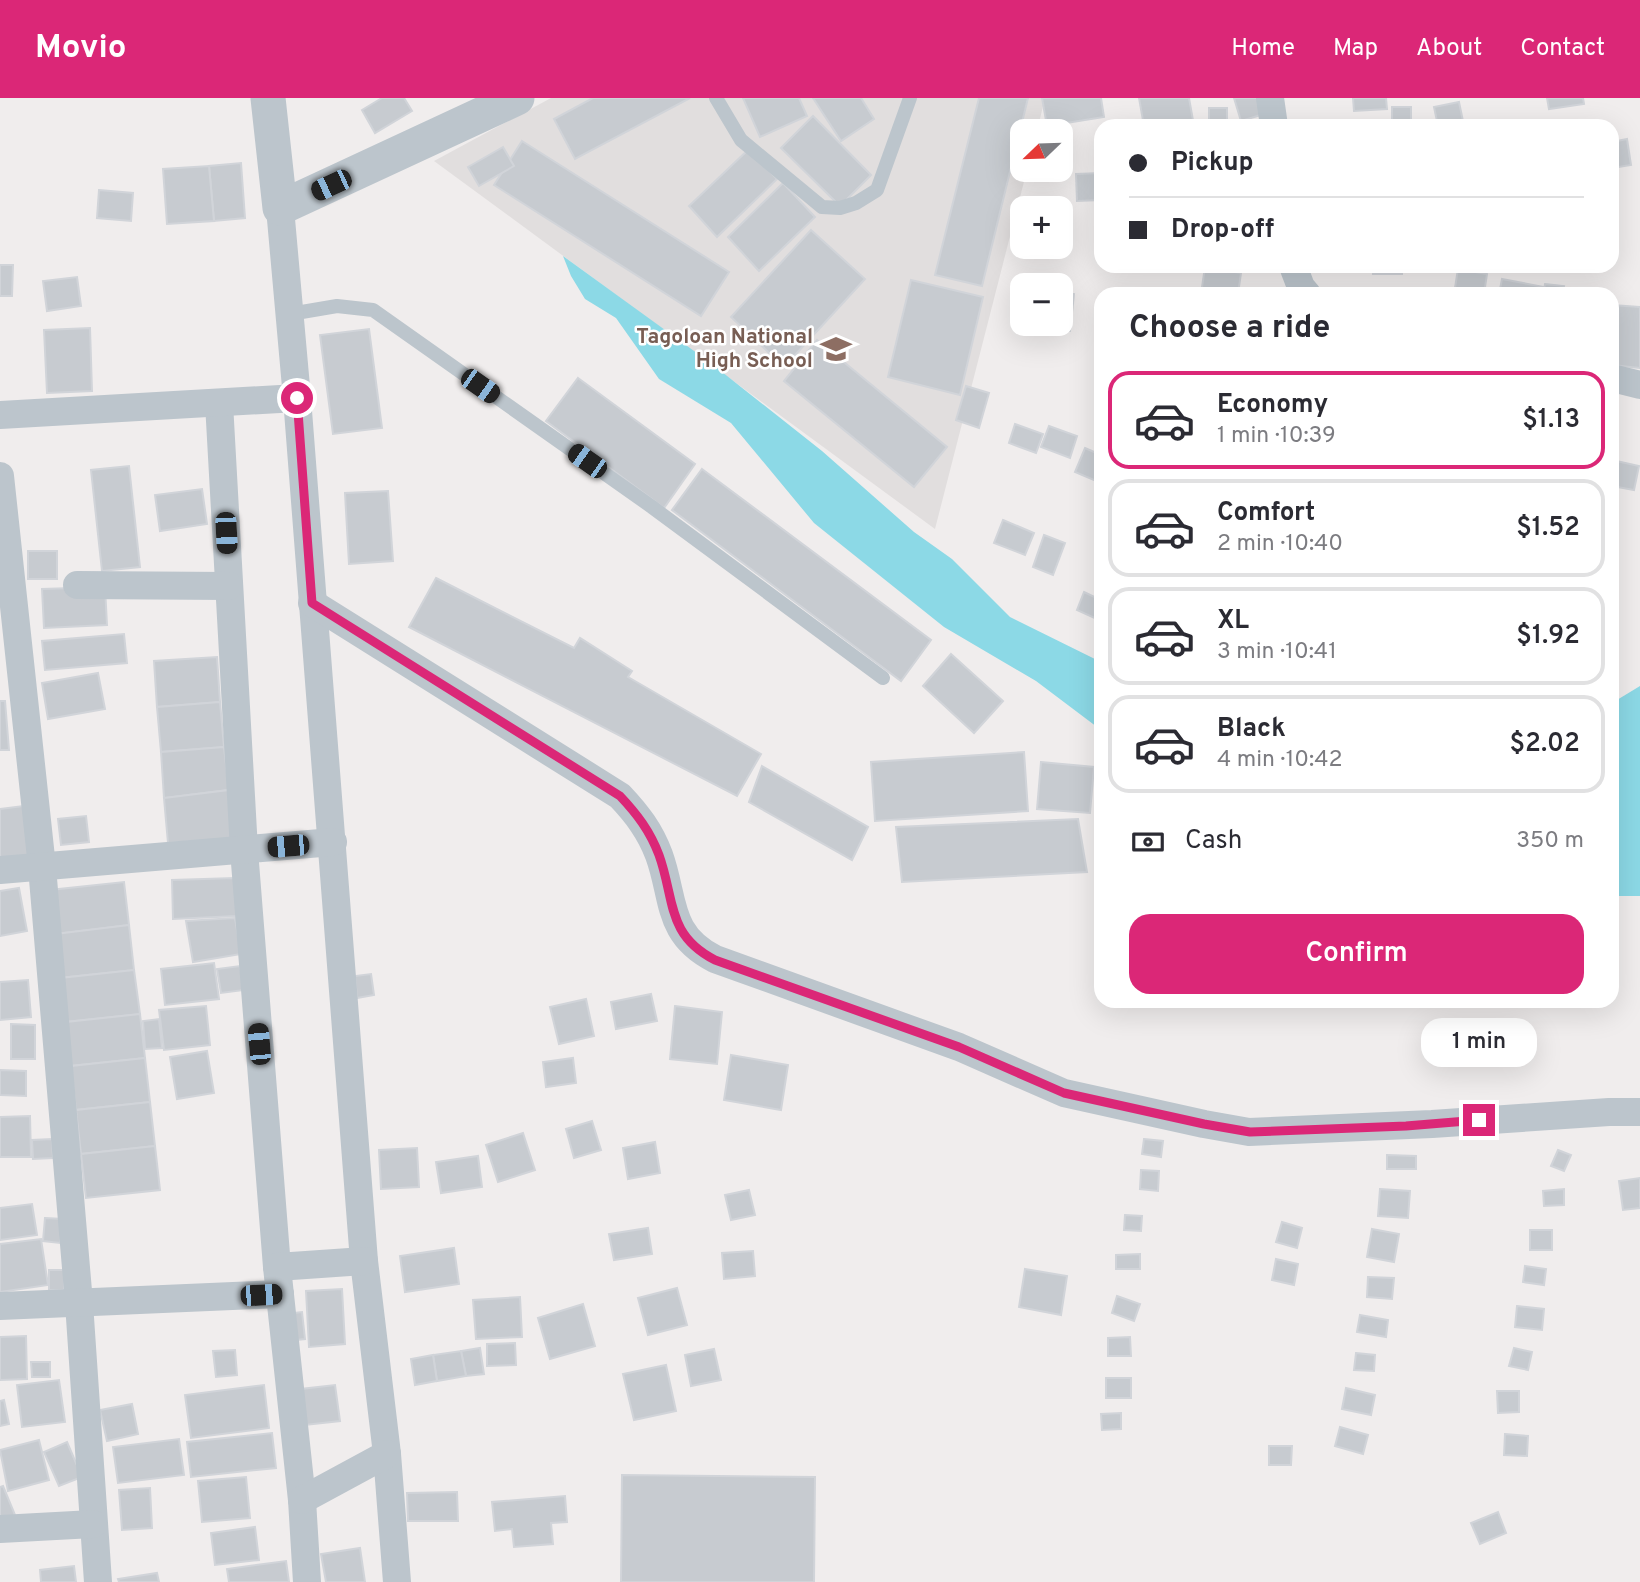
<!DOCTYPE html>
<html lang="en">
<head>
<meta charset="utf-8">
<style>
  :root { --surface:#fff; --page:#f7f7f7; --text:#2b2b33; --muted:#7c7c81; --line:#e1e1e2; --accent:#db2777 }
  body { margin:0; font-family:Overpass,sans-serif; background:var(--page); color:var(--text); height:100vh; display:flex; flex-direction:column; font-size:26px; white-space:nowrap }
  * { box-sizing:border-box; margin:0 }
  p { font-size:23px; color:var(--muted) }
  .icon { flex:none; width:38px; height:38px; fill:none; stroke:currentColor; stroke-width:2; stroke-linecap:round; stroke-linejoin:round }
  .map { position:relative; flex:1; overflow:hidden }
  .details { position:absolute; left:1094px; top:189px; width:525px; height:721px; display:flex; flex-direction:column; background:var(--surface); border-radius:21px; box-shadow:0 7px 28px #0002 }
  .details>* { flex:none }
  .top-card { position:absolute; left:1094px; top:21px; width:525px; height:154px; border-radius:21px; box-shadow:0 7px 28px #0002; display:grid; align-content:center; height:154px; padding:0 35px; background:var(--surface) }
  .needle { width:46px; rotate:247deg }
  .controls { position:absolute; left:1010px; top:21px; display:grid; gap:14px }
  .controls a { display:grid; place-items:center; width:63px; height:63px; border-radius:14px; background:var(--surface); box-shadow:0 7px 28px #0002; font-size:35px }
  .end { position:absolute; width:32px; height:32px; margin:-16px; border:9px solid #db2777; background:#fff; box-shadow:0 0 0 4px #fff }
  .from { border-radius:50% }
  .bubble { position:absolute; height:49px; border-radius:21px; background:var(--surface); box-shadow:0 7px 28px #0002; font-size:23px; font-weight:600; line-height:49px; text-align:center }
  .car { position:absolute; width:21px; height:42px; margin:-21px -10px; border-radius:9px; box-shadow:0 0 5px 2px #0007; background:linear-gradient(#222 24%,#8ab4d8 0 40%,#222 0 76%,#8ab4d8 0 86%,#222 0) }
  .top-card b { display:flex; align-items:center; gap:24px; height:66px; font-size:26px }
  .top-card b+b { border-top:2px solid var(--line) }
  .top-card i { width:18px; height:18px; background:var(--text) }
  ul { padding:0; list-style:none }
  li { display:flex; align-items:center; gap:21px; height:98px; margin:0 14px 10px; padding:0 21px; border:4px solid var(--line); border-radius:21px }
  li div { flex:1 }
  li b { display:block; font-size:26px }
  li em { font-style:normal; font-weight:600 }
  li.on { border-color:var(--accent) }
  li>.icon { width:63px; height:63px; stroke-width:1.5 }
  h2 { padding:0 35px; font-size:32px; line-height:84px }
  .pay { display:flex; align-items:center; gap:18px; height:77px; padding:0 35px; font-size:26px }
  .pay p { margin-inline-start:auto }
  .cta { display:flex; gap:14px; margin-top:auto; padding:14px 35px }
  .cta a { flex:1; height:80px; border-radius:21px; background:var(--accent); color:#fff; font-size:28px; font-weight:600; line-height:80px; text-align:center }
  header { display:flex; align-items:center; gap:42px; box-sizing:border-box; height:98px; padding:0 35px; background:var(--accent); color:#fff }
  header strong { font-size:33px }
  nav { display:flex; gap:38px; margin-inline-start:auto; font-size:24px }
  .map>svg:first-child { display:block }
</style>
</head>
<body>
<header>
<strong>Movio</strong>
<nav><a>Home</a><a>Map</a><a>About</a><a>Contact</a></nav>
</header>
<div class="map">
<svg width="1640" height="1484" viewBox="0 0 1640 1484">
  <rect width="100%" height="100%" fill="#f0eded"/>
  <polygon fill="#e1dede" points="551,0 1045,0 1037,33 1022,33 1022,72 1027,72 935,431 434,63"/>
  <g fill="#8cd9e6">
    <polygon points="563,158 712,266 822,353 914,434 952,461 1010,519 1101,564 1101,632 1036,583 944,529 814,425 731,325 659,281 616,220 585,201 571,178"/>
    <polygon points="1640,588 1640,798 1612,798 1612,605"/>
  </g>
  <g fill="#c7cbd0" stroke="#d1d4d9" stroke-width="2">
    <polygon points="382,0 404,0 412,13 375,35 362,12"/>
    <polygon points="593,0 690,0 575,61 554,21"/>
    <polygon points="743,0 799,0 807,18 760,39"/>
    <polygon points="813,0 861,0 874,21 841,43"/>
    <polygon points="979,0 1028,0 982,188 935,177"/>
    <polygon points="1042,0 1101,0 1104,19 1047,28"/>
    <polygon points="1139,0 1189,0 1194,28 1144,28"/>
    <polygon points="1234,0 1259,0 1264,16 1241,23"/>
    <polygon points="1353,0 1386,0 1387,11 1354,13"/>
    <polygon points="1547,0 1583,0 1584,6 1549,11"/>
    <polygon points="1459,4 1464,28 1438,28 1434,9"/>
    <polygon points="1392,9 1411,9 1411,27 1392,26"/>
    <rect x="1209" y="10" width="18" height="18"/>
    <polygon points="813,18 871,77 840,108 781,50"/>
    <polygon points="1627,41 1631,67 1612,70 1612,44"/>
    <polygon points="522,43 729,174 701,218 494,87"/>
    <polygon points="503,49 514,68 479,88 468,69"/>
    <polygon points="749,51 777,81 717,139 689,108"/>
    <polygon points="241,65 245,120 214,123 209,68"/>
    <polygon points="209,68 214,123 167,126 163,71"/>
    <polygon points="1101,75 1101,102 1077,103 1076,76"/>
    <polygon points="783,85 815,119 759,173 728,139"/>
    <polygon points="99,92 133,95 131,123 97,120"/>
    <polygon points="811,132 865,181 784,269 731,219"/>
    <polygon points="0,167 13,167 12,198 0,198"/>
    <polygon points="1374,168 1402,168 1402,176 1373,176"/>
    <polygon points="1205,169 1241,175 1238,196 1201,196"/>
    <polygon points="1458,171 1487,176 1484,196 1454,196"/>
    <polygon points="77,179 81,208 47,213 43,183"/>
    <polygon points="1502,181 1544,189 1543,196 1499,196"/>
    <polygon points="911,182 983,199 960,297 888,279"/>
    <polygon points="1545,186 1564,188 1562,196 1543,196"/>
    <polygon points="1060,194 1074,196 1070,233 1028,229 1028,226 1060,226"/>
    <polygon points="1612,207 1640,209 1640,270 1612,267"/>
    <polygon points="90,230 92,293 47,295 44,232"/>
    <polygon points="369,231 382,330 333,336 320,237"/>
    <polygon points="817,242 947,349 914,389 784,283"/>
    <polygon points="578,280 695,366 664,410 546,323"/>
    <polygon points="966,288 989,295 979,330 956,322"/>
    <polygon points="1015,326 1043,336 1036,355 1009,345"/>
    <polygon points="1049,328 1077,338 1070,360 1041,349"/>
    <polygon points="1085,350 1101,357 1101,385 1075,374"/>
    <polygon points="1612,362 1639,368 1634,392 1612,388"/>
    <polygon points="129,368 140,469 102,473 91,372"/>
    <polygon points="702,371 931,542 901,583 672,412"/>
    <polygon points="202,391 207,426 160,433 155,397"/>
    <polygon points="388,393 393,463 349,466 345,395"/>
    <polygon points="1003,422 1034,435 1025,457 994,445"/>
    <polygon points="1044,437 1065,445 1053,477 1033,469"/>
    <rect x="28" y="453" width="29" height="28"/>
    <polygon points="436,480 574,550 580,540 632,573 628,579 761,656 737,698 409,529"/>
    <polygon points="105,489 107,527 44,530 42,491"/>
    <polygon points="1084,494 1101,502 1099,522 1077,512"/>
    <polygon points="124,536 127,565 45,572 42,543"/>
    <polygon points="951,556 1003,603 974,635 923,588"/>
    <polygon points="217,559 220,604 157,609 154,563"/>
    <polygon points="98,575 105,611 48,621 42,585"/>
    <polygon points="0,603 5,603 9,652 0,652"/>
    <polygon points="220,604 224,649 161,654 157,609"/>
    <polygon points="224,649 229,692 164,700 161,654"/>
    <polygon points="1024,654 1028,713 875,723 871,664"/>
    <polygon points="1041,664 1094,669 1090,715 1037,711"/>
    <polygon points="762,668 868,729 852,762 749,704"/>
    <polygon points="229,692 231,741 168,745 164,700"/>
    <polygon points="23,708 31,762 0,766 0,711"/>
    <polygon points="86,718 89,744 61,747 58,721"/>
    <polygon points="1078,721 1087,774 902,784 896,729"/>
    <polygon points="235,780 237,818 173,821 172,782"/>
    <polygon points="124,784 129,827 55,836 50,792"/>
    <polygon points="19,790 27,833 0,838 0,793"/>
    <polygon points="235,820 241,856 193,864 186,823"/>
    <polygon points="129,827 134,872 60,880 55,836"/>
    <polygon points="214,865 219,901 165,907 161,871"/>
    <polygon points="240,868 244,892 221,895 217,871"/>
    <polygon points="134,872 140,916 66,924 60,880"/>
    <polygon points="371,876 374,897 357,900 355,878"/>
    <polygon points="28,882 31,919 0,922 0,884"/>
    <polygon points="651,896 657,923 616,931 611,904"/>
    <polygon points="586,901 594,938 559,946 550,909"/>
    <polygon points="206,908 210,947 164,952 159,912"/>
    <polygon points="675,908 722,914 717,966 670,961"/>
    <polygon points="140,916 145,960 71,968 66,924"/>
    <polygon points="159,921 162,950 145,951 143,923"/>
    <polygon points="11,926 35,927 35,961 11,961"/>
    <polygon points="207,953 214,995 177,1001 170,959"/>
    <polygon points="731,957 788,967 781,1012 724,1002"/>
    <polygon points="145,960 150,1004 76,1012 71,968"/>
    <polygon points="573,960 576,985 546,989 543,964"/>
    <polygon points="0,972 26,973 26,998 0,997"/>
    <polygon points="150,1004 155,1048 81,1056 76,1012"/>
    <polygon points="30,1018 31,1059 0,1059 0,1019"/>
    <polygon points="592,1023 601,1052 574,1060 566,1031"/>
    <polygon points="523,1035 535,1072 498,1084 486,1047"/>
    <polygon points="52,1041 53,1060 33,1061 32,1042"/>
    <polygon points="1144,1041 1163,1043 1161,1059 1142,1056"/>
    <polygon points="655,1044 660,1075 628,1081 623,1050"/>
    <polygon points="155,1048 160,1092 86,1100 81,1056"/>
    <polygon points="417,1050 419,1089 381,1091 379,1052"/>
    <polygon points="1558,1052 1571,1057 1564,1073 1551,1068"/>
    <polygon points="1387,1057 1416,1058 1416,1071 1387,1071"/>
    <polygon points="478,1058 482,1089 441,1095 436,1064"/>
    <polygon points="1141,1072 1159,1073 1158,1093 1140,1091"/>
    <polygon points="1640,1080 1640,1110 1623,1112 1619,1083"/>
    <polygon points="1380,1091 1410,1093 1408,1120 1378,1118"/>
    <polygon points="1564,1091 1564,1107 1544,1108 1543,1093"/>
    <polygon points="749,1092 755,1117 731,1122 725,1097"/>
    <polygon points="32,1106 37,1137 0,1142 0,1110"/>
    <polygon points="1125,1117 1142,1118 1141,1133 1124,1132"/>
    <polygon points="45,1120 63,1121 60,1145 43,1143"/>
    <polygon points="1282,1124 1302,1130 1297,1150 1276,1144"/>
    <polygon points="648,1130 652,1156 614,1162 609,1136"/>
    <polygon points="1372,1131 1399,1136 1394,1164 1367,1159"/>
    <rect x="1530" y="1132" width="22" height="20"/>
    <polygon points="41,1141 48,1187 0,1194 0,1146"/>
    <polygon points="454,1150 459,1186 405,1194 400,1158"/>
    <polygon points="753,1153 755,1178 724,1181 722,1155"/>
    <polygon points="1140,1156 1140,1171 1116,1171 1116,1157"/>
    <polygon points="1276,1161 1298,1166 1294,1187 1272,1182"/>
    <polygon points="1525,1168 1546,1171 1544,1187 1523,1184"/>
    <polygon points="1025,1171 1067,1178 1061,1217 1019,1209"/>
    <rect x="49" y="1172" width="15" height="20"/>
    <polygon points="1368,1179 1394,1180 1392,1201 1367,1199"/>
    <polygon points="677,1190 687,1227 648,1237 638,1200"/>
    <polygon points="342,1191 345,1246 309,1249 306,1193"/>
    <polygon points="1117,1198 1140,1206 1134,1223 1112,1215"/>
    <polygon points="520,1199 522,1239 476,1241 473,1202"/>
    <polygon points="583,1206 595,1248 550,1261 538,1220"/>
    <polygon points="1517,1208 1544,1211 1542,1232 1515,1229"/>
    <polygon points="302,1214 305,1241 288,1243 285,1216"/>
    <polygon points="1360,1217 1388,1222 1386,1239 1357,1234"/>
    <polygon points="26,1238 27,1281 0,1282 0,1239"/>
    <polygon points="1130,1239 1131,1258 1108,1258 1108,1240"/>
    <polygon points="515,1245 516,1267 487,1268 487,1246"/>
    <polygon points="480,1250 484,1276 466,1278 461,1253"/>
    <polygon points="1514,1250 1532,1254 1528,1272 1509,1268"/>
    <polygon points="714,1251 721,1282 691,1288 685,1257"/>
    <polygon points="235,1252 237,1277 216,1279 213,1253"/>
    <polygon points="461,1253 466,1278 437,1283 433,1257"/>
    <polygon points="1356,1255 1375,1257 1374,1273 1354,1272"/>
    <polygon points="433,1257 437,1283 415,1287 411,1261"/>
    <polygon points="31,1264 50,1264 50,1279 32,1279"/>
    <polygon points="666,1267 676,1313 634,1322 623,1276"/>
    <rect x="1106" y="1280" width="25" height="20"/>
    <polygon points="59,1282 65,1324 22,1329 17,1287"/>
    <polygon points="264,1287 269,1330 191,1340 185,1297"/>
    <polygon points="335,1287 340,1323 305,1327 301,1291"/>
    <polygon points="1346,1290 1375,1297 1371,1317 1342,1311"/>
    <polygon points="1497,1293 1519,1293 1519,1314 1498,1315"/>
    <polygon points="4,1302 9,1326 0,1328 0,1303"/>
    <polygon points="132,1306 138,1336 107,1343 100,1312"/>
    <polygon points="1121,1315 1121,1331 1102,1332 1101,1316"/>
    <polygon points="1340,1329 1368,1337 1363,1356 1335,1348"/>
    <polygon points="272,1335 276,1370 191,1379 187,1344"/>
    <polygon points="1505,1336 1528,1338 1527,1358 1504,1357"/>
    <polygon points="179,1341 184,1377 118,1385 113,1349"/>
    <polygon points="39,1342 49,1382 8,1393 0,1352"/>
    <polygon points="67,1344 82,1379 59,1388 44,1354"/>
    <polygon points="1269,1348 1292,1348 1291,1367 1269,1367"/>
    <polygon points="622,1377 815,1379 814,1484 621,1484"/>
    <polygon points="246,1379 250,1420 202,1424 198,1383"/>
    <polygon points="3,1388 15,1417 0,1423 0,1389"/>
    <polygon points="150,1390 152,1430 122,1432 119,1392"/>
    <polygon points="457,1394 458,1423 408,1423 407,1395"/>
    <polygon points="565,1398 567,1424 551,1425 553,1446 514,1449 512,1431 495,1433 492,1404"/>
    <polygon points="1498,1414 1506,1435 1480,1446 1471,1425"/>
    <polygon points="255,1429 259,1462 215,1467 211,1435"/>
    <polygon points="360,1450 365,1484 326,1484 321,1456"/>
    <polygon points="286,1463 289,1484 229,1484 227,1471"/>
    <polygon points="74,1468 76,1484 41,1484 40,1472"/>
    <polygon points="157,1475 159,1484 119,1484 118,1481"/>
  </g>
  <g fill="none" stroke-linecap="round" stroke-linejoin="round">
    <g stroke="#bcc5cc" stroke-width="14">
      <polyline points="716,0 741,42 822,109 840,110 856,105 877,92 910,0"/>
      <polyline points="290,216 337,208 373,212 652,409 883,580"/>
    </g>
    <g stroke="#bcc5cc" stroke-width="28">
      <polyline points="1270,0 1274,28"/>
      <polyline points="280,110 297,300 364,1163 387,1356 397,1484"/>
      <polyline points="1293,168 1301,189 1307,196"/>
      <polyline points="1612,280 1640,287"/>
      <polyline points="219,305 244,752 277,1169 302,1402 307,1484"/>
      <polyline points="0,317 297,300"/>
      <polyline points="0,378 42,769 79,1205 98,1484"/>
      <polyline points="77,487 229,488"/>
      <path d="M 312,505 L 620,698 C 637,716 650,733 659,757 C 675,801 666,836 715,861 L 959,949 L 1064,995 L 1204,1026 L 1249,1034 L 1432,1026 L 1609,1014 L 1640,1014"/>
      <polyline points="0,772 333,744"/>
      <polyline points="277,1169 364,1163"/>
      <polyline points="0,1208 280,1196"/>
      <polyline points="302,1402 387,1356"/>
      <polyline points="0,1431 93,1426"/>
    </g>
    <polyline stroke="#bcc5cc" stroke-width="35" points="268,0 280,110 517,0"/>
  </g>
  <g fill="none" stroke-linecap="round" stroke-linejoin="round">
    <path stroke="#db2777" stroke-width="9" d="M 297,300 L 312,505 L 620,698 C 637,716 650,733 659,757 C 675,801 666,837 715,862 L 959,949 L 1064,995 L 1204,1026 L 1250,1034 L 1406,1028 L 1479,1022"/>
  </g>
  <defs>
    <g id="school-bare" transform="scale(2.415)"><path d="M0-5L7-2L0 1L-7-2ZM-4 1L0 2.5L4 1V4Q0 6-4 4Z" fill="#8d6e63" stroke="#fff" stroke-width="2.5" paint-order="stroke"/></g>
  </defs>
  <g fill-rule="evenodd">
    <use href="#school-bare" x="836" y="251"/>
  </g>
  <g text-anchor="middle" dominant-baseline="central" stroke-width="5" stroke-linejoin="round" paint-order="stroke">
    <g font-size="21" font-weight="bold" fill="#785e54" stroke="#fff" text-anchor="end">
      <text x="813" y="239">Tagoloan National<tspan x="813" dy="24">High School</tspan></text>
    </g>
  </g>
</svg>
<div class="controls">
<a><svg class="needle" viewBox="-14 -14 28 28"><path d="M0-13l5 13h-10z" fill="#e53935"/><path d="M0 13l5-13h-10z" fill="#7c7c81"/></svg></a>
<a>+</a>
<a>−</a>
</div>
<i class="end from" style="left:297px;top:300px"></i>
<i class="end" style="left:1479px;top:1022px"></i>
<div class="bubble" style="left:1421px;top:920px;width:116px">1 min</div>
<i class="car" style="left:331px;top:87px;rotate:245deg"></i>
<i class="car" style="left:480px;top:288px;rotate:125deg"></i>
<i class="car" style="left:587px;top:363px;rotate:305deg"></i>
<i class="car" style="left:226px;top:435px;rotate:177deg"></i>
<i class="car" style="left:288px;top:748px;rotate:265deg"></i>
<i class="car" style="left:259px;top:946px;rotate:355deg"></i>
<i class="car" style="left:261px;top:1197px;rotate:87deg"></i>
<div class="top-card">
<b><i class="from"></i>Pickup</b>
<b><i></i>Drop-off</b>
</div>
<section class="details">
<h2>Choose a ride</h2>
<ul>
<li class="on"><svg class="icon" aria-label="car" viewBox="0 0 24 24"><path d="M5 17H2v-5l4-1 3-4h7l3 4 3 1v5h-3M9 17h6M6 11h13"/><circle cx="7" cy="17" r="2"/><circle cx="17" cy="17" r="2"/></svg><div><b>Economy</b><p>1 min · 10:39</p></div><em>$1.13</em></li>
<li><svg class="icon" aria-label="car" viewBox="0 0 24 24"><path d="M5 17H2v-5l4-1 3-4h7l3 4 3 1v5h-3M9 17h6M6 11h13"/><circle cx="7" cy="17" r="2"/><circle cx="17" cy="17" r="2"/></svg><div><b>Comfort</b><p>2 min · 10:40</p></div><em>$1.52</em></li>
<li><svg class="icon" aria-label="car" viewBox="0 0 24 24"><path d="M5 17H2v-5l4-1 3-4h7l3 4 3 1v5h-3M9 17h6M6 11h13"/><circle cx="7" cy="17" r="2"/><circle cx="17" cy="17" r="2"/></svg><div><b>XL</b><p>3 min · 10:41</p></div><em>$1.92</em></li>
<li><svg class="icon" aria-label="car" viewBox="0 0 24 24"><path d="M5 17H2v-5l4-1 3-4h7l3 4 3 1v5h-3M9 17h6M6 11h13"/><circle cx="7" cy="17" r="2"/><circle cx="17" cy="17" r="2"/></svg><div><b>Black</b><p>4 min · 10:42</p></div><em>$2.02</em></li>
</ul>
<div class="pay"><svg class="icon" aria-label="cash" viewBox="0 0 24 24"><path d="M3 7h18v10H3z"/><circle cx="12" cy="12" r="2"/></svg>Cash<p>350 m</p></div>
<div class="cta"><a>Confirm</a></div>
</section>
</div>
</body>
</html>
